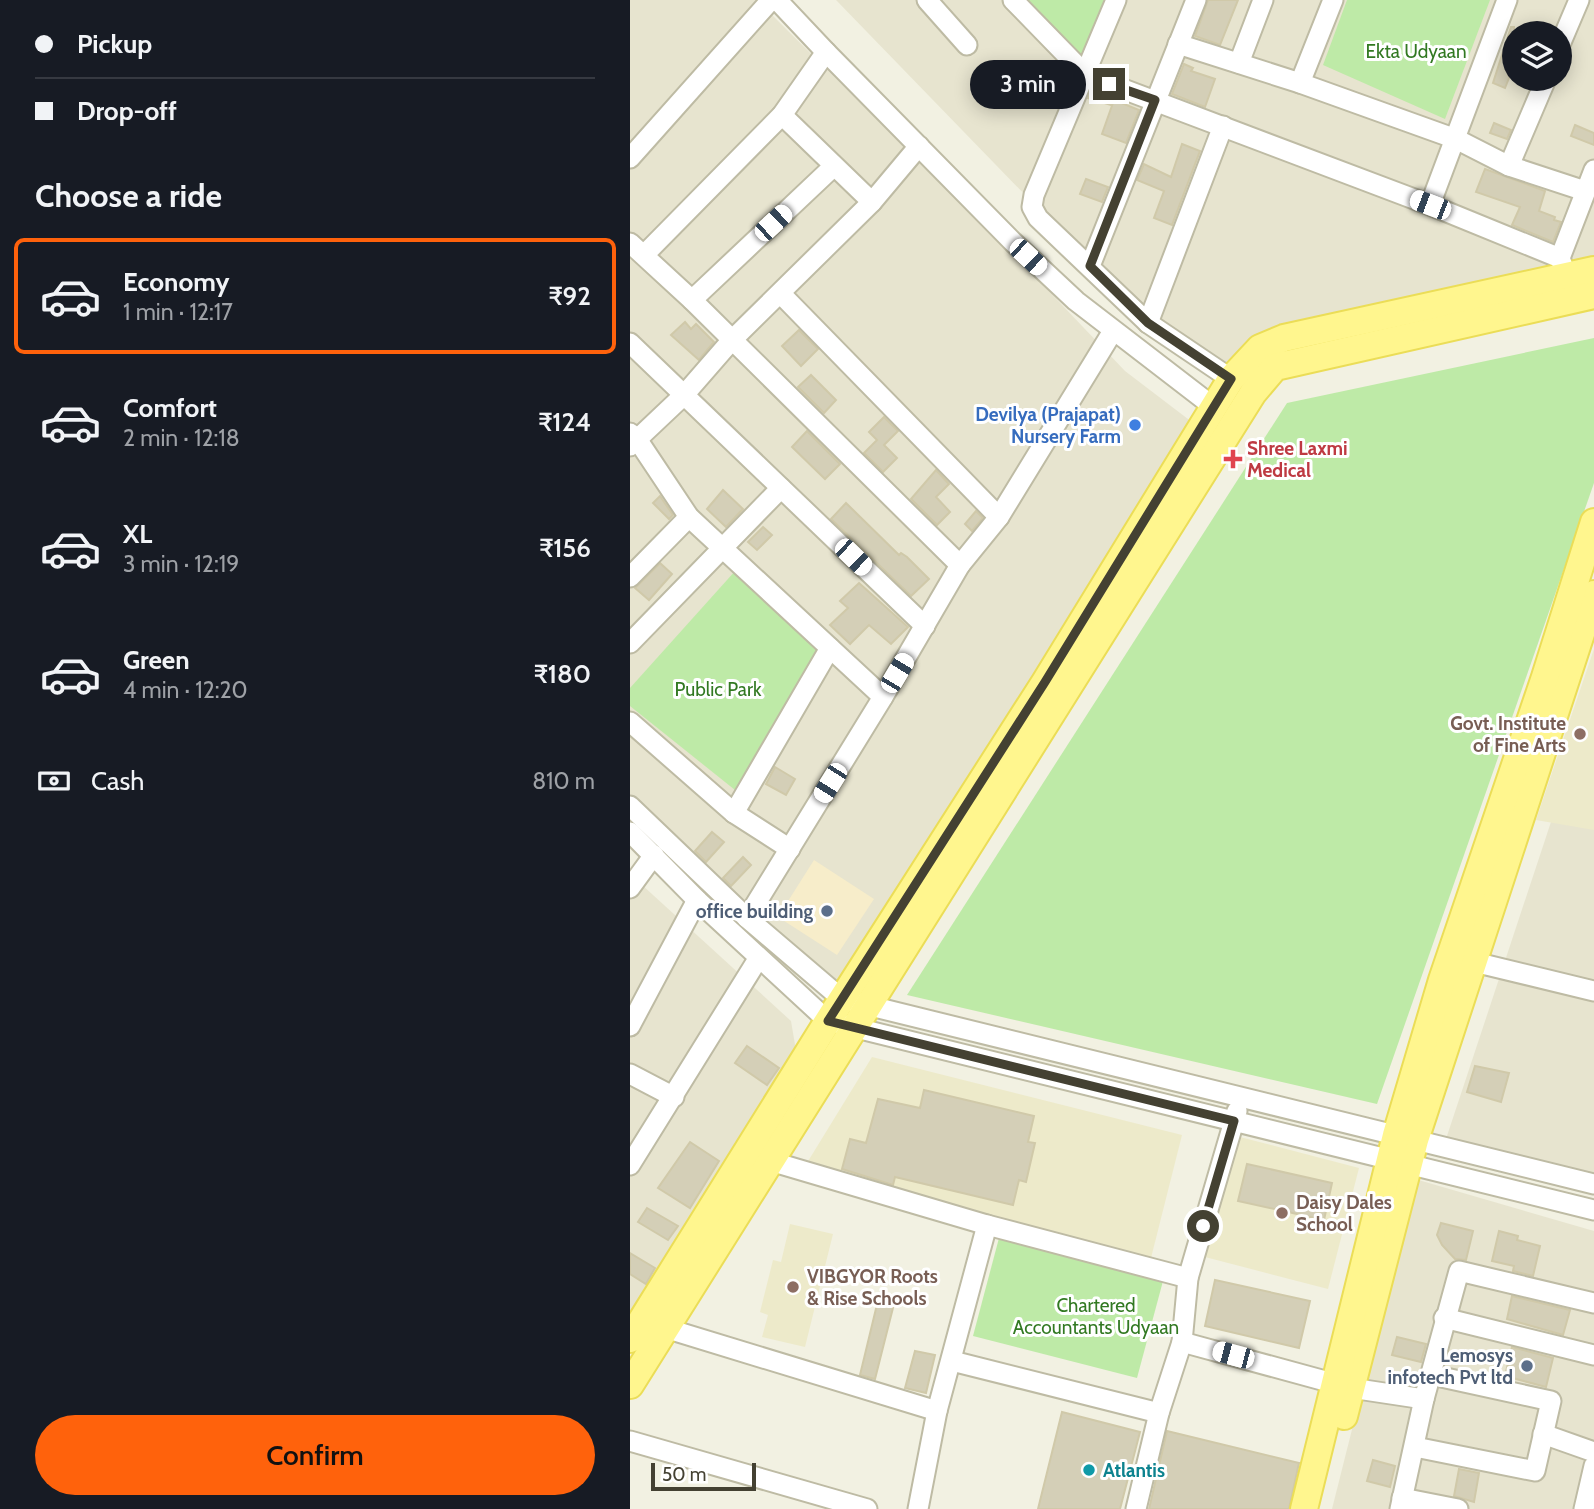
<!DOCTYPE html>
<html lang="en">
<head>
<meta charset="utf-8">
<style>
  :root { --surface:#171b24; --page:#242831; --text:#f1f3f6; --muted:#9ea1a6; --line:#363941; --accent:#ff620c }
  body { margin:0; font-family:Cabin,sans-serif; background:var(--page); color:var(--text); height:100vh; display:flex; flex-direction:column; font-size:26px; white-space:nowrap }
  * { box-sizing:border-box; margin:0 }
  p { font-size:23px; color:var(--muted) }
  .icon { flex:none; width:38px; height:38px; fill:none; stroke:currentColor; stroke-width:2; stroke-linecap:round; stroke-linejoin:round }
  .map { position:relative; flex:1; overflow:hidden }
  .panel { display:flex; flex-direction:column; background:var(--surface); width:630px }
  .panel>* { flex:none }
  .top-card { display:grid; align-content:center; height:154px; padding:0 35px; background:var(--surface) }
  .controls { position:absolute; left:872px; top:21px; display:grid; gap:14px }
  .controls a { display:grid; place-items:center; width:70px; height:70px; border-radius:50%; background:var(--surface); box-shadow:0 4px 18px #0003; font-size:35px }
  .scale { position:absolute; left:21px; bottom:18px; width:105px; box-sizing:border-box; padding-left:7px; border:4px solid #444132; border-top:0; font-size:19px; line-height:24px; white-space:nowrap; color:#444132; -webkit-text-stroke:5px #fff; paint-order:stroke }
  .end { position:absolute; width:32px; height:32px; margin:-16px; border:9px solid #444132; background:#fff; box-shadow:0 0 0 4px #fff }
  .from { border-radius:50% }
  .bubble { position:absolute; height:49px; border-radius:24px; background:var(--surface); box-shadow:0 4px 18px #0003; font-size:23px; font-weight:600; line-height:49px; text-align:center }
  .car { position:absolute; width:21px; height:42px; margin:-21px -10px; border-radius:9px; box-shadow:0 0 5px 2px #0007; background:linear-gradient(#fff 24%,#345 0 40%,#fff 0 76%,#345 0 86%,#fff 0) }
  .top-card b { display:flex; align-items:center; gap:24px; height:66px; font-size:26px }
  .top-card b+b { border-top:2px solid var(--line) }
  .top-card i { width:18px; height:18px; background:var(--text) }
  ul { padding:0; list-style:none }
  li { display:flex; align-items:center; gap:21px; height:116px; margin:0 14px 10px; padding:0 21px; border:4px solid transparent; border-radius:10px }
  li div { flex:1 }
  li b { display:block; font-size:26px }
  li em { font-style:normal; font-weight:600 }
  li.selected { border-color:var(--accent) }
  li>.icon { width:63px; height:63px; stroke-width:1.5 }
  h2 { padding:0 35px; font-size:32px; line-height:84px }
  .pay { display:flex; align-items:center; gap:18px; height:77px; padding:0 35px; font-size:26px }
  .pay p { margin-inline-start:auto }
  .cta { display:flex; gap:14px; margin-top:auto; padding:14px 35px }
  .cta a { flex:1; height:80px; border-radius:42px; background:var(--accent); color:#111; font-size:28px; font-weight:600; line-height:80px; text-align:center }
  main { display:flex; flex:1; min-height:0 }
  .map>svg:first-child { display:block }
</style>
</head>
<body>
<main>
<section class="panel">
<div class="top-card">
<b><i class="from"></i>Pickup</b>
<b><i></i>Drop-off</b>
</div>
<h2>Choose a ride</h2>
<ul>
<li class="selected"><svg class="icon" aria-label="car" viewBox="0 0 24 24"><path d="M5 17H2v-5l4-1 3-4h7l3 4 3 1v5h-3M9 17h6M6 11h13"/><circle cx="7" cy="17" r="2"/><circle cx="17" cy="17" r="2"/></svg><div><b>Economy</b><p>1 min · 12:17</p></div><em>₹92</em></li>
<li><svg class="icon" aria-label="car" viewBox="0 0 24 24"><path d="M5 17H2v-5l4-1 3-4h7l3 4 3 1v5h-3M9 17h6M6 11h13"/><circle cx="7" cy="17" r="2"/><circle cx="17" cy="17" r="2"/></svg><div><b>Comfort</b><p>2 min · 12:18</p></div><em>₹124</em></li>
<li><svg class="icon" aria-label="car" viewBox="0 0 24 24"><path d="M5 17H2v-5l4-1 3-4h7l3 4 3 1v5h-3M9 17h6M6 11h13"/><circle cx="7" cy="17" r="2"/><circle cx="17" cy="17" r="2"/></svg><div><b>XL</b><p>3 min · 12:19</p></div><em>₹156</em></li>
<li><svg class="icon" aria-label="car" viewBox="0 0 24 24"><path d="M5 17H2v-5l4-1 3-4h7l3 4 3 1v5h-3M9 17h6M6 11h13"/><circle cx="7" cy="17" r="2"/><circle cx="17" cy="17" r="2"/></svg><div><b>Green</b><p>4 min · 12:20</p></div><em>₹180</em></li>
</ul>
<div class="pay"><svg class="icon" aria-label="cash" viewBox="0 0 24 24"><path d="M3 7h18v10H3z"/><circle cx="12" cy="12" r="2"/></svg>Cash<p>810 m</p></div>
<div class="cta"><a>Confirm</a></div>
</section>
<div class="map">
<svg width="964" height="1509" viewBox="0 0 964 1509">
  <rect width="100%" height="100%" fill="#f2f1e2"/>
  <g fill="#e7e4cf" fill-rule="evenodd">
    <polygon points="0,0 127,0 412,284 495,371 575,432 220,978 192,981 0,805"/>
    <path d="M 206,0 L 964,0 L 964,267 L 624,348 L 599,375 L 496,299 ZM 884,33 L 929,33 L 929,79 L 884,79 Z"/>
    <polygon points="964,692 964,1186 814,1145"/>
    <polygon points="0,874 161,1021 170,1074 0,1351"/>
    <polygon points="785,1179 964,1231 964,1509 702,1509"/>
  </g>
  <polygon fill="#f7edca" points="184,860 244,899 207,955 148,917"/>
  <g fill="#edeaca">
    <polygon points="964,649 964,830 906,820"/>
    <polygon points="242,1057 552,1135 521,1258 172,1171"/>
    <polygon points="606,1136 729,1168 698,1289 575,1257"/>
    <polygon points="160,1224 203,1234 175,1347 132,1337 138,1315 130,1312 143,1260 151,1262"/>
  </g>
  <g fill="#beeaa7">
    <polygon points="390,0 482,0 456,68"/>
    <polygon points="717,0 860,0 815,119 693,65"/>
    <polygon points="964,338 964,483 747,1104 277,995 657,403"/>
    <polygon points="106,570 188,650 105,790 0,706 0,688"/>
    <polygon points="369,1238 533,1281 507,1378 343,1336"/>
  </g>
  <g fill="#d4cfb7" stroke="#d0c9a9" stroke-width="2">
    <polygon points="578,0 608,0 590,45 565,36"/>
    <polygon points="881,27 884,27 884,74 881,73 875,88 863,83"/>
    <polygon points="554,64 563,68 561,71 585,79 575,107 542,94"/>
    <polygon points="461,90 483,98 481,105 458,98"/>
    <polygon points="484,100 509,110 496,143 472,134"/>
    <polygon points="864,123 881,130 877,139 860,133"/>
    <polygon points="945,125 964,133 964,145 941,136"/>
    <polygon points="552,144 570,151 542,225 524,218 534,191 507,180 514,164 541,177"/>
    <polygon points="855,169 915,191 909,211 925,217 924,220 931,222 923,242 882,225 890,207 846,192"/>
    <polygon points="456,179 478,187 472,202 450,194"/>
    <polygon points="55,322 61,329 66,324 84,342 69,360 41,335"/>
    <polygon points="169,330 188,349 171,366 152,346"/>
    <polygon points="181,375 206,400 194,413 168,387"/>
    <polygon points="254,417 268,431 254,445 267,458 253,472 234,453 247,440 239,432"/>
    <polygon points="177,431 210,464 195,479 162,447"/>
    <polygon points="306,470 319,484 306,497 320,512 307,525 281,499"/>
    <polygon points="93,490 113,509 96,527 77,509"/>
    <polygon points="30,496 43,515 39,519 23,503"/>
    <polygon points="216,503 269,555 271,553 277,557 299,579 281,596 201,519"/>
    <polygon points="346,511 353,518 342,531 335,524"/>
    <polygon points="133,527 142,535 127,550 118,542"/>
    <polygon points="30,563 42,574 19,600 5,588"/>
    <polygon points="229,583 278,627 261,644 239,625 220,644 200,625 218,608 210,601"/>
    <polygon points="145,767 165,779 156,795 136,784"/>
    <polygon points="82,832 94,842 76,862 65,851"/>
    <polygon points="113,857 121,865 101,886 93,878"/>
    <polygon points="117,1046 149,1068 137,1085 105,1063"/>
    <polygon points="845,1066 879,1073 871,1102 837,1092"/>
    <polygon points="294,1090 404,1116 398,1142 405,1143 396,1182 389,1180 383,1205 265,1177 263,1185 212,1169 220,1139 236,1143 248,1099 290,1108"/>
    <polygon points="60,1142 89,1161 60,1208 28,1188"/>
    <polygon points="617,1164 702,1183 694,1220 608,1201"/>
    <polygon points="17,1208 48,1226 38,1240 8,1222"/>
    <polygon points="811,1223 843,1231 836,1260 825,1259 812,1245 807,1235"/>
    <polygon points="869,1231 888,1236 887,1240 910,1246 903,1276 883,1271 884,1266 862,1261"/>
    <polygon points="0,1253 25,1268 16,1284 0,1274"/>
    <polygon points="585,1280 680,1301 669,1348 575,1326"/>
    <polygon points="250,1292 266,1296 245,1379 230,1375"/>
    <polygon points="882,1296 940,1310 933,1335 877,1319"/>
    <polygon points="767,1337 796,1344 791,1362 762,1355"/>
    <polygon points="882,1347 923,1358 916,1387 875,1376"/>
    <polygon points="285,1351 305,1355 296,1393 275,1388"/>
    <polygon points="432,1412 510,1432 490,1509 408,1509"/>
    <polygon points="537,1431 669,1463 659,1509 519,1509"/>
    <polygon points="743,1460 765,1466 760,1487 737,1481"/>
    <polygon points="829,1469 849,1473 844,1502 824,1496"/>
  </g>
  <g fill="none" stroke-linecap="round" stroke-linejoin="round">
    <g stroke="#bebba4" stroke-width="23">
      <g id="minor">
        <polyline points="147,0 196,52 383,242 446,301 585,408"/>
        <polyline points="297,0 337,45"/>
        <polyline points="383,0 456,75 800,205 930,258"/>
        <polyline points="486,0 404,195 402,207 408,218 518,323 601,379"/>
        <polyline points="548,44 670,83 826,139 879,166 955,191"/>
        <polyline points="929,47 949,0"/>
        <polyline points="609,63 633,0"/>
        <polyline points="670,83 703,0"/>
        <polyline points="152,115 242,202"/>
        <polyline points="0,158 141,0"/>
        <polyline points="879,166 916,79"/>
        <polyline points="800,205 877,0"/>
        <polyline points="0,243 62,300 330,565"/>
        <polyline points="14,255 152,115 196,52"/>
        <polyline points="460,266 566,0"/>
        <polyline points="934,269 930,258 964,170"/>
        <polyline points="151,294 369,517"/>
        <polyline points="62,300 204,166"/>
        <polyline points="518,323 593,126"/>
        <polyline points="0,343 295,626"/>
        <polyline points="0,433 7,439 59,517 253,697"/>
        <polyline points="0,446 54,395 101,341 242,202 289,146"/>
        <polyline points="0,577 59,517"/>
        <polyline points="0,643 151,488"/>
        <polyline points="0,722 104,813 160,849"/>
        <polyline points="0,806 117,918 212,999 964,1184"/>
        <polyline points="104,813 200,648"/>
        <polyline points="0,832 67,900 198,1021 964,1210"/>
        <polyline points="0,888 24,855"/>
        <polyline points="117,918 253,697 330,565 369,517 483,331"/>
        <polyline points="844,962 964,991"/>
        <polyline points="0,1026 67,900"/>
        <polyline points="0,1074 44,1097"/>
        <polyline points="140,1161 357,1225 558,1278"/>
        <polyline points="0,1165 128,959"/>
        <polyline points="814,1318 964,1355"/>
        <polyline points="35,1328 307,1411"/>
        <polyline points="552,1342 721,1388 794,1399"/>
        <polyline points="322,1361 529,1413"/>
        <polyline points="913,1434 964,1452"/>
        <polyline points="0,1441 237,1509"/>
        <polyline points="785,1447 905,1471 921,1401 802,1375"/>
        <polyline points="772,1498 828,1509"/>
        <polyline points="288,1509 307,1411 357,1225"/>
        <polyline points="506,1509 529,1413 552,1342 558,1278 607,1111"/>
        <polyline points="770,1509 794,1399 829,1271 964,1303"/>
        <polyline points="954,1509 964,1466"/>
      </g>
    </g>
    <g stroke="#ebdd57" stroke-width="30">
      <g id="major">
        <polyline points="0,1339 198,1021 415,682 601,379 630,348 654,338 964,270"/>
        <polyline points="0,1385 623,393 645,367 964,295"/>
        <polyline points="714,1416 785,1140 964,594"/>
        <polyline points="674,1509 766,1135 812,980 915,677 964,522"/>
      </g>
    </g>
    <use href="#minor" stroke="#fff" stroke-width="19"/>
    <use href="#major" stroke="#fff68e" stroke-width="26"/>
  </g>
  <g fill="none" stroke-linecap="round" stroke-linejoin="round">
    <polyline stroke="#444132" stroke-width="9" points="479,84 525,100 460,266 518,323 601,379 415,682 198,1021 604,1121 573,1226"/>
  </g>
  <circle fill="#3f7fe0" stroke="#fff" stroke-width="2.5" cx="505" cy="425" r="7"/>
  <path fill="#e0444e" stroke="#fff" stroke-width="2.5" d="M599.5 448.5h7v7h7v7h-7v7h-7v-7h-7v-7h7z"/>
  <g fill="#8d6e63" stroke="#fff" stroke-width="2.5">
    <circle cx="950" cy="734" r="7"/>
    <circle cx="652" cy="1213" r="7"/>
    <circle cx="163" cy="1287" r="7"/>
  </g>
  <g fill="#5c6f8a" stroke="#fff" stroke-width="2.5">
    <circle cx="197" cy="911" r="7"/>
    <circle cx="897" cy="1366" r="7"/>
  </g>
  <circle fill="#0f9aa8" stroke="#fff" stroke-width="2.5" cx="459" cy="1470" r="7"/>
  <g text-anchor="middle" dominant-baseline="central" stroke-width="6" stroke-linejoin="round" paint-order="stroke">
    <g font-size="19" fill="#327922" stroke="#fff">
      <text x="786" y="51">Ekta Udyaan</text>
      <text x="88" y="689">Public Park</text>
      <text x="466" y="1305">Chartered<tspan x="466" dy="22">Accountants Udyaan</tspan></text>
    </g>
    <g font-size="19" font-weight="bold" fill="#366cbe" stroke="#fff" text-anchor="end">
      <text x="491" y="414">Devilya (Prajapat)<tspan x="491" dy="22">Nursery Farm</tspan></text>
    </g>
    <g font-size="19" font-weight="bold" fill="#be3a42" stroke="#fff" text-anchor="start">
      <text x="617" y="448">Shree Laxmi<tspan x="617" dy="22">Medical</tspan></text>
    </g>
    <g font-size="19" font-weight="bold" fill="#785e54" stroke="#fff" text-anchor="start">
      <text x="936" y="723" text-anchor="end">Govt. Institute<tspan x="936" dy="22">of Fine Arts</tspan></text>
      <text x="666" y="1202">Daisy Dales<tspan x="666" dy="22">School</tspan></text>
      <text x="177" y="1276">VIBGYOR Roots<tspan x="177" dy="22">&amp; Rise Schools</tspan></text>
    </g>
    <g font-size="19" font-weight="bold" fill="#4e5e75" stroke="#fff" text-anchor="end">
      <text x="183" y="911">office building</text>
      <text x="883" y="1355">Lemosys<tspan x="883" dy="22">infotech Pvt ltd</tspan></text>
    </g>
    <g font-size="19" font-weight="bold" fill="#0d838f" stroke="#fff" text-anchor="start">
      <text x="473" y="1470">Atlantis</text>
    </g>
  </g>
</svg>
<div class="controls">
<a><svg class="icon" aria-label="layers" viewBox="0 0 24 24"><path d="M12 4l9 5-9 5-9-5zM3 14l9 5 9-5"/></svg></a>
</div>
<div class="scale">50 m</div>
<i class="end from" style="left:573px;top:1226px"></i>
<i class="end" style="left:479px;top:84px"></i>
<div class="bubble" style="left:340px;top:60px;width:116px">3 min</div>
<i class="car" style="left:800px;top:205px;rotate:291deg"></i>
<i class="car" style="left:143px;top:223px;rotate:47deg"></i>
<i class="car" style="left:398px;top:257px;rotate:133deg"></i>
<i class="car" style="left:223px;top:557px;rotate:134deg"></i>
<i class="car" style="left:267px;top:673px;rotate:31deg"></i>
<i class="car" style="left:200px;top:783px;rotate:212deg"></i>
<i class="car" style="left:603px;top:1355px;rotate:285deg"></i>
</div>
</main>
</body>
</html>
